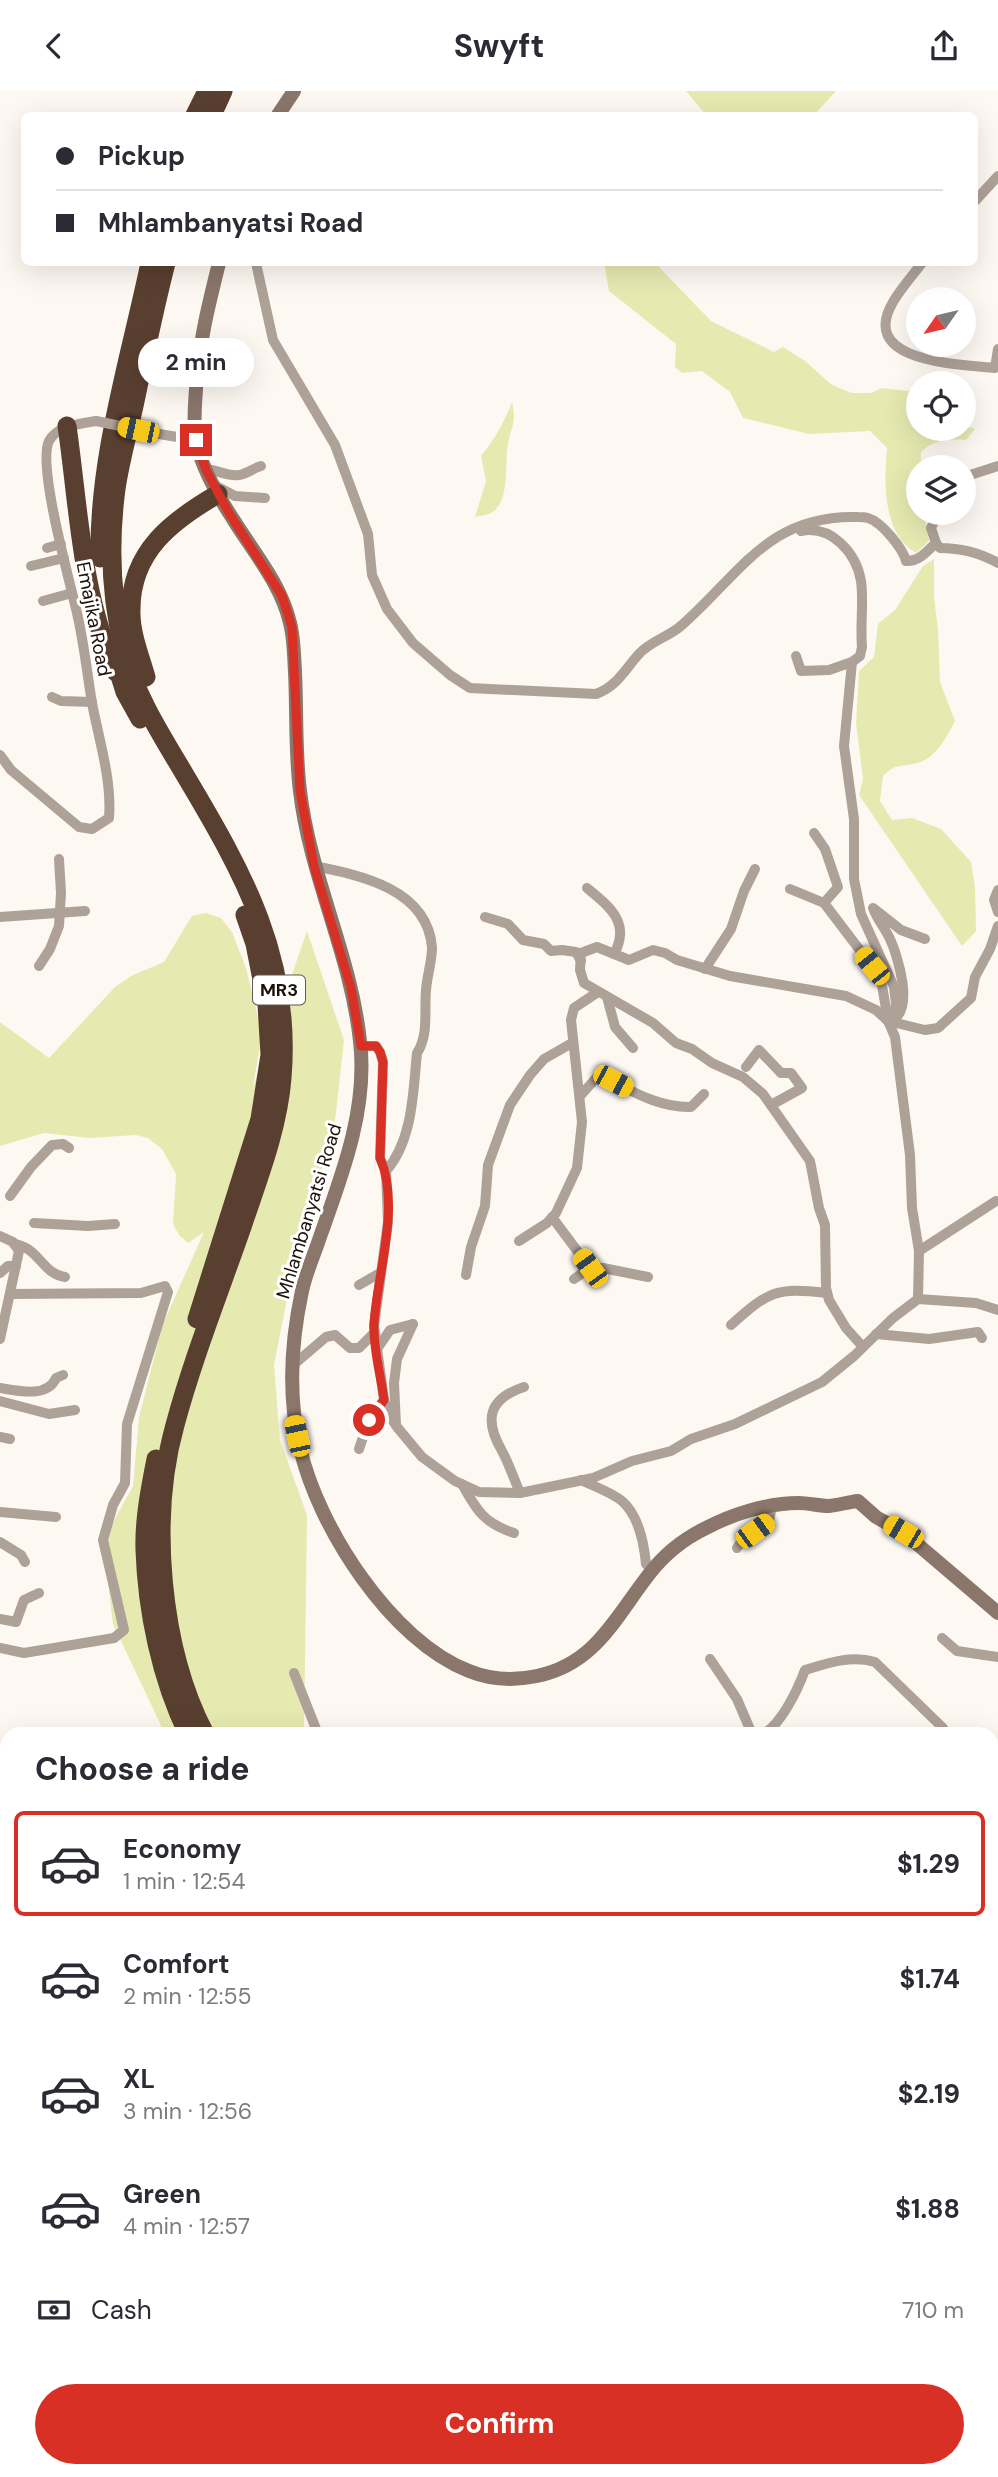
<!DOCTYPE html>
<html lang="en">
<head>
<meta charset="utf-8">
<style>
  :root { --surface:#fff; --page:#f7f7f7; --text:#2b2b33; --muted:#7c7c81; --line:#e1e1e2; --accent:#d93025 }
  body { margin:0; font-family:"DM Sans",sans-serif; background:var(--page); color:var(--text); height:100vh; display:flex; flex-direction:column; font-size:26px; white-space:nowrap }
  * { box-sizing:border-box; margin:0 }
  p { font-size:23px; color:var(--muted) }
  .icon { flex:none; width:38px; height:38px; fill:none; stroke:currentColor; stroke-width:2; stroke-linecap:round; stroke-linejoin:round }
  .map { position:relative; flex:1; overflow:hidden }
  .side { position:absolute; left:0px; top:1636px; width:999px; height:751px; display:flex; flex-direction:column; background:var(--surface); border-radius:21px 21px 0 0; box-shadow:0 7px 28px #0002 }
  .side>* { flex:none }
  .guide { position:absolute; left:21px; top:21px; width:957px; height:154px; border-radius:10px; box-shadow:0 7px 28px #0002; display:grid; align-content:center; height:154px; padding:0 35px; background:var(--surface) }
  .needle { width:46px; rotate:236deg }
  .fabs { position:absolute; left:906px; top:196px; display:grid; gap:14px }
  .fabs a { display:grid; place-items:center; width:70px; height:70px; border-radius:50%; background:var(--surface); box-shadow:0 7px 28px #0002; font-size:35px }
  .end { position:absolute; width:32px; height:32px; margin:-16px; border:9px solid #d93025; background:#fff; box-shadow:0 0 0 4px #fff }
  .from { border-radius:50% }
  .bubble { position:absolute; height:49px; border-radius:24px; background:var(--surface); box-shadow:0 7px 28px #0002; font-size:23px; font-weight:700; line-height:49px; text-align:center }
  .car { position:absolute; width:21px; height:42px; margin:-21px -10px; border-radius:9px; box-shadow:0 0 5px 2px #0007; background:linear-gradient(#f5c518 24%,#345 0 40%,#f5c518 0 76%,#345 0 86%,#f5c518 0) }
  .guide b { display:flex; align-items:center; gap:24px; height:66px; font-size:26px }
  .guide b+b { border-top:2px solid var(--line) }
  .guide i { width:18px; height:18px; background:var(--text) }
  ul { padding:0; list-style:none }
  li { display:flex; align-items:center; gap:21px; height:105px; margin:0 14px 10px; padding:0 21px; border:4px solid transparent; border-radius:10px }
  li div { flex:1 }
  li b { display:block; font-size:26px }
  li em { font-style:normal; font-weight:700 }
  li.selected { border-color:var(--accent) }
  li>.icon { width:63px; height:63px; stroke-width:1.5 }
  h2 { padding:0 35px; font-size:32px; line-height:84px }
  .pay { display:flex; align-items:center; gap:18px; height:77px; padding:0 35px; font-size:26px }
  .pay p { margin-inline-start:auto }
  .primary-button { display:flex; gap:14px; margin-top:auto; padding:14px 35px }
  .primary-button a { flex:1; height:80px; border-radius:42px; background:var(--accent); color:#fff; font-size:28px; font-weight:700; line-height:80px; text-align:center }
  header { display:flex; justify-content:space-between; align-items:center; height:91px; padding:0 35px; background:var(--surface); font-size:32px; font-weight:700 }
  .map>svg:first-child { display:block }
</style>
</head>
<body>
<header><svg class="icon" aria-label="back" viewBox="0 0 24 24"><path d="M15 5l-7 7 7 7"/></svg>Swyft<svg class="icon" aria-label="share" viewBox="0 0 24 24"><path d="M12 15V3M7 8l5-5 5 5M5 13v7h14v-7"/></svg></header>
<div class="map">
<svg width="998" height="2386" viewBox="0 0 998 2386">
  <rect width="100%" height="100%" fill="#fef8f3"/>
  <g fill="#e6eab1">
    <polygon points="686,0 836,0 814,24 706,24"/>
    <path d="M 604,172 L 662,172 L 659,176 L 711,230 L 774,261 L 783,256 L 805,270 L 832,294 L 852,302 L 871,302 L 882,297 L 908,300 L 919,294 L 919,338 L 964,338 L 964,334 L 975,338 L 966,349 C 947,348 935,348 921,361 L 919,422 L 924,422 L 929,450 L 916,462 C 882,443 884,390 887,357 L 870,340 L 809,343 L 743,327 L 730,301 L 702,280 L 682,282 L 675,276 L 676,253 L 609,200 Z"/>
    <path d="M 512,311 C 517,334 511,333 508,354 C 504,372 511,411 491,422 C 487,424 480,425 475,426 L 486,390 L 481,365 C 495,348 504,331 512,311 Z"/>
    <path d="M 934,468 L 934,506 L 938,539 L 940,591 L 955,630 C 945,648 935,670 913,673 C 897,676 896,673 883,685 L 880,710 L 892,729 L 912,727 L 941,738 L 971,771 L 975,796 L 976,840 L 962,855 L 859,704 L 863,688 L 856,632 L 859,580 L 874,566 L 878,533 L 895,519 L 923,475 Z"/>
    <polygon points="206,822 221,827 232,841 246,877 262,943 253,996 307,840 344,949 334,1039 296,1162 274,1274 280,1349 307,1424 304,1643 165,1643 113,1533 103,1449 133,1395 139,1326 162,1235 204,1141 188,1152 179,1144 173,1133 176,1083 162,1058 148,1047 136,1044 89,1047 44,1042 0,1055 0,931 49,967 115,896 131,885 164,871 192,825"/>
  </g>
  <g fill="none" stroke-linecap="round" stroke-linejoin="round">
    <g stroke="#aea198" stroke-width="10">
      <polyline points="975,110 998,85"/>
      <path d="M 256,172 L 273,249 L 335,354 L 368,443 L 372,484 L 387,518 L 413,552 L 450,584 L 470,597 L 596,603 C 617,595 624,580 638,564 C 650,550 669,546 682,534 C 741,482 769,423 858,426 C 861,426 865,426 868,427 C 882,431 903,458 906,470 C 919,471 926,461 936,452 L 931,437 L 938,422"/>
      <path d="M 922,172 C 913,184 901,197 893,211 C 857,272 960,273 995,277 L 998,258"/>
      <polyline points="159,343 196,349"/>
      <path d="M 206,378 C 217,379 229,386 239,384 C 246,383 254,377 261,375"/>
      <polyline points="964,386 998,375"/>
      <polyline points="214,394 235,405 265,407"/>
      <path d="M 801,440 C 831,434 856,461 861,490 C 864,511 860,534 862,556 L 860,565 L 852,571 L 844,655 L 854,728 L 854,788 L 861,823 L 894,896 L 896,913 L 893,924 L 888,930"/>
      <path d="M 936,452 L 940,457 C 960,457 980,462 998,472"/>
      <polyline points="47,457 61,453"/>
      <polyline points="31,475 64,467"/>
      <polyline points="43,510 72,502"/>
      <polyline points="796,565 801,580 829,579 852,571"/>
      <polyline points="52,606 61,610 92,611"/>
      <path d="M 0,664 L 11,679 L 79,736 L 92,738 L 109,727 C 112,689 99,649 92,612 C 87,582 84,552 77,522 C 70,491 37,374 49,350 C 58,334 80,333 96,330"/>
      <polyline points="814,742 825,758 838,796 824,812"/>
      <path d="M 314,775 C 360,784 428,798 432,857 C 432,870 427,885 426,899 C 424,920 429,944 417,962 C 413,1001 413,1049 386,1080"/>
      <path d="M 587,797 C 610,816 631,832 614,863"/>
      <polyline points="998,799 994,809 998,821"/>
      <polyline points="0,826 85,820"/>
      <polyline points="485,826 508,833 523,849 544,853 551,860 562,859 576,861 581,870"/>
      <polyline points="39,875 50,858 59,835 61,802 59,768"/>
      <polyline points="705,878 731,838 744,800 755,778"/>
      <polyline points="607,906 615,936 633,957"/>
      <path d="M 891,929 C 915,921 898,864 889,846 C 884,836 877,828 873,817 L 901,839 L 925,848"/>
      <polyline points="361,955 376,955 380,961 383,971 380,1067 386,1080 388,1131 374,1235 384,1309 389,1324 397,1336 422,1366 455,1390 479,1401 520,1402 593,1387 632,1370 671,1360 691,1348 735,1333 822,1291 854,1265 893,1227 918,1208 919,1160 912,1117 910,1064 895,946 888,930 882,894 872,875 824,812 790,798"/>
      <polyline points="746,976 759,959 781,982 791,982 802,997 771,1014"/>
      <path d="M 580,1005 L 599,984 C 629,998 657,1017 691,1016 L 704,1003"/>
      <polyline points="10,1105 31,1076 52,1054 63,1053 69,1057"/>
      <polyline points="552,1126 590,1177"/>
      <polyline points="34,1132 88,1135 115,1133"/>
      <polyline points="0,1145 13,1151 19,1160 0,1248"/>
      <polyline points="519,1150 547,1132 556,1122 577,1077 582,1031 571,929 574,917 598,901"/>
      <path d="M 14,1153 C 40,1157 41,1182 65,1186"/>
      <polyline points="919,1160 996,1110"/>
      <polyline points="0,1182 8,1175 16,1175"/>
      <polyline points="466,1184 471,1156 485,1115 488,1074 510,1014 530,984 544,968 572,952"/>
      <polyline points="574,1188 590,1177 603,1177 648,1186"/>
      <polyline points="359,1194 380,1182"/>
      <polyline points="918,1208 976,1212 998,1219"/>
      <path d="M 731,1234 C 769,1200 776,1196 827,1202"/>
      <polyline points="876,1243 929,1248 978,1241 982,1247"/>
      <polyline points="863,1256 846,1237 829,1209 826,1197 825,1134 819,1117 810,1070 763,1003 743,986 712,972 692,958 676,952 653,932 584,892 580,879 581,862 597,856 629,869 653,859 665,862 677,869 730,885 846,905 876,919 888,930 925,939 938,937 971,907 975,886 990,858 998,835"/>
      <polyline points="377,1258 390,1239 413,1233"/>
      <polyline points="292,1275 326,1246 335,1244 350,1257 359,1257 374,1242"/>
      <path d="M 0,1297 C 18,1300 48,1307 56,1287 L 63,1284"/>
      <polyline points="0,1310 49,1323 75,1319"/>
      <polyline points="396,1334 394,1292 397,1268 413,1233"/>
      <polyline points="0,1346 10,1348"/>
      <polyline points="359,1358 369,1329 384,1309"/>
      <path d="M 581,1389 C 593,1395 611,1401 622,1410 C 638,1424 644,1452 646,1473 L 652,1479"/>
      <path d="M 462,1393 C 477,1420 484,1432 514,1442"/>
      <path d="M 520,1402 C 514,1388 509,1373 502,1360 C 484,1329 488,1308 524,1296"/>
      <polyline points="0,1421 56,1426"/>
      <polyline points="0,1451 21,1464 25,1471"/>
      <polyline points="737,1457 743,1448 769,1430 772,1415"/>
      <polyline points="0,1528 16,1531 24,1509 39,1502"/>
      <polyline points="942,1547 957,1560 998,1566"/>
      <polyline points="0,1557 24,1562 114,1547 124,1539 103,1449 113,1414 125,1392 127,1333 168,1201 165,1195 141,1202 10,1203"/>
      <polyline points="710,1568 737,1608 752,1643"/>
      <polyline points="294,1582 318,1643"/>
      <path d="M 763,1643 C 781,1634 798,1598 805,1579 C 828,1572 851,1564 875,1571 L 942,1636 L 947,1643"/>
      <polyline points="992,1683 998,1687"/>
      <polyline points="0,1690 7,1690"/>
      <polyline points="992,1912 998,1910"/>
      <polyline points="992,2234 998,2231"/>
      <polyline points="370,2386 373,2380"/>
    </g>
    <g stroke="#8a766a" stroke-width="14">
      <polyline points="278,24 294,0"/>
      <path d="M 219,172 C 208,216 199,252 196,298 C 195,314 193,332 196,348 C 200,375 218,405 233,428 C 254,462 281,493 290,532 C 294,547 294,565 295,581 C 297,620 295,661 300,700 C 310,786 351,864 360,950 C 368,1016 343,1082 321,1143 C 315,1162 306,1181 302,1200 C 291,1251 288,1306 300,1357 C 318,1436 391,1550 469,1580 C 491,1589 513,1590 537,1585 C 596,1573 616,1525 650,1482 C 664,1464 684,1448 704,1438 C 732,1423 767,1412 799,1412 C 809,1412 819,1415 829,1415 C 838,1414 849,1411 858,1410 L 876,1426 L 903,1441 L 998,1522"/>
    </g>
    <g stroke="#593f2f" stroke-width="19">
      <polyline points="195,24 207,0"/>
      <polyline points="212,24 223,0"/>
      <path d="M 166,172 C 154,219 144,267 134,315 C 128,342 120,370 116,398 C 109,451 111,508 124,559 C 135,604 162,645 185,684 C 244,783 292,868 282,987 C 278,1038 258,1088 242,1136 C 219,1202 193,1267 175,1334 C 149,1427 160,1557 205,1643"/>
      <path d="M 67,335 C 79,418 81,504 116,581"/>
      <path d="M 100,467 C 98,368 130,268 150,172"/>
      <polyline points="115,569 125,601 140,628"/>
      <path d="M 146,586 C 140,565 130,541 131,518 C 131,460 173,429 218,403"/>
      <polyline points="197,1228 260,1028 270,964 267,914 255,853 245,824"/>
      <path d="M 156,1368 C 150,1398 144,1429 145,1459 C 147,1520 161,1588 188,1643"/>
      <polyline points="134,2386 137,2380"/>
      <polyline points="152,2386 157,2380"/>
    </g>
    <polyline stroke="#aea198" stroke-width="10" points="96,330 159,343"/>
  </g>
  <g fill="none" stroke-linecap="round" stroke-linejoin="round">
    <path stroke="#d93025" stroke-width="9" d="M 196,349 L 206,379 L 229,422 L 282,505 L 292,536 L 300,700 L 314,775 L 351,897 L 361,955 L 376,955 L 380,961 L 383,971 L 380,1067 C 401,1115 377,1182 374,1233 C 373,1258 381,1285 384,1309 L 369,1329"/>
  </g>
  <g text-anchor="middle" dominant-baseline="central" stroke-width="6" stroke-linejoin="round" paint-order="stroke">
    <rect fill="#fff" stroke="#605954" stroke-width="2" x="253" y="884.5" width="52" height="29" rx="5"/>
    <g font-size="18" font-weight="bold" fill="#1c120a">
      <text x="279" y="899">MR3</text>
    </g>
    <g font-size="19" fill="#1c120a" stroke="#fff">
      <text transform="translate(94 528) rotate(79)">Emajika Road</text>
      <text transform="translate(309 1120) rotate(-73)">Mhlambanyatsi Road</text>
    </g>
  </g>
</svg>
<div class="fabs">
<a><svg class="needle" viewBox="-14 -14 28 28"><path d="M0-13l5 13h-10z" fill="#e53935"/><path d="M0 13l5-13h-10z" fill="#7c7c81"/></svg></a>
<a><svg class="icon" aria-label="locate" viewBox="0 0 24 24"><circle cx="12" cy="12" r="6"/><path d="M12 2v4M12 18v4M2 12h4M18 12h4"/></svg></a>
<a><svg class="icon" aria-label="layers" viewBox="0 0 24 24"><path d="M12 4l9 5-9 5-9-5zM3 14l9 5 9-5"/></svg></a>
</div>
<i class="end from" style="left:369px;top:1329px"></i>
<i class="end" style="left:196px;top:349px"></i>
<div class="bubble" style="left:138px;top:247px;width:116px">2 min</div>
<i class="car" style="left:138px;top:339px;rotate:282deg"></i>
<i class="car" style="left:872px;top:875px;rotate:321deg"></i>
<i class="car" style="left:613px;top:990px;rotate:118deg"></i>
<i class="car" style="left:590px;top:1177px;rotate:324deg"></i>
<i class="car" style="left:297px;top:1345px;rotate:348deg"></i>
<i class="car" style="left:755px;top:1440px;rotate:54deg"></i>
<i class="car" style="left:903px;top:1441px;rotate:300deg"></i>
<div class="guide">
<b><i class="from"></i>Pickup</b>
<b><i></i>Mhlambanyatsi Road</b>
</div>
<section class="side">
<h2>Choose a ride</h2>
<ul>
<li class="selected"><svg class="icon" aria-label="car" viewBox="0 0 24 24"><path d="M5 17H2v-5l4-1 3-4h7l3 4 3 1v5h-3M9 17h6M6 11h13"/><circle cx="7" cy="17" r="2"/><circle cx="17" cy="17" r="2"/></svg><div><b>Economy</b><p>1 min · 12:54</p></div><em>$1.29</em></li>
<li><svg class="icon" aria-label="car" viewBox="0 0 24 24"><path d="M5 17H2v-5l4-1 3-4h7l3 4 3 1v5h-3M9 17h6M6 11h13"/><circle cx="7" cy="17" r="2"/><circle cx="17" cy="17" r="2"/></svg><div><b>Comfort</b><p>2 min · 12:55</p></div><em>$1.74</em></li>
<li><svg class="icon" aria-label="car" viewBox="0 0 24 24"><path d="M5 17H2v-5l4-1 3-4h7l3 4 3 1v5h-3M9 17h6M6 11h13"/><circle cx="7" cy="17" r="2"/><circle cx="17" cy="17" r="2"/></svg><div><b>XL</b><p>3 min · 12:56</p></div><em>$2.19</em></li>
<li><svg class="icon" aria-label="car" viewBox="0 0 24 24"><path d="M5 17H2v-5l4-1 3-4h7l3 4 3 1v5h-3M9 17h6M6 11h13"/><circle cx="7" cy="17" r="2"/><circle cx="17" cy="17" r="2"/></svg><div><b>Green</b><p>4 min · 12:57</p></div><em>$1.88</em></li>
</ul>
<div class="pay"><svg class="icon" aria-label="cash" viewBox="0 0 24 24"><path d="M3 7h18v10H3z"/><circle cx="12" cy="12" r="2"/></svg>Cash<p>710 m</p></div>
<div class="primary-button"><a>Confirm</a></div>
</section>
</div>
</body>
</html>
